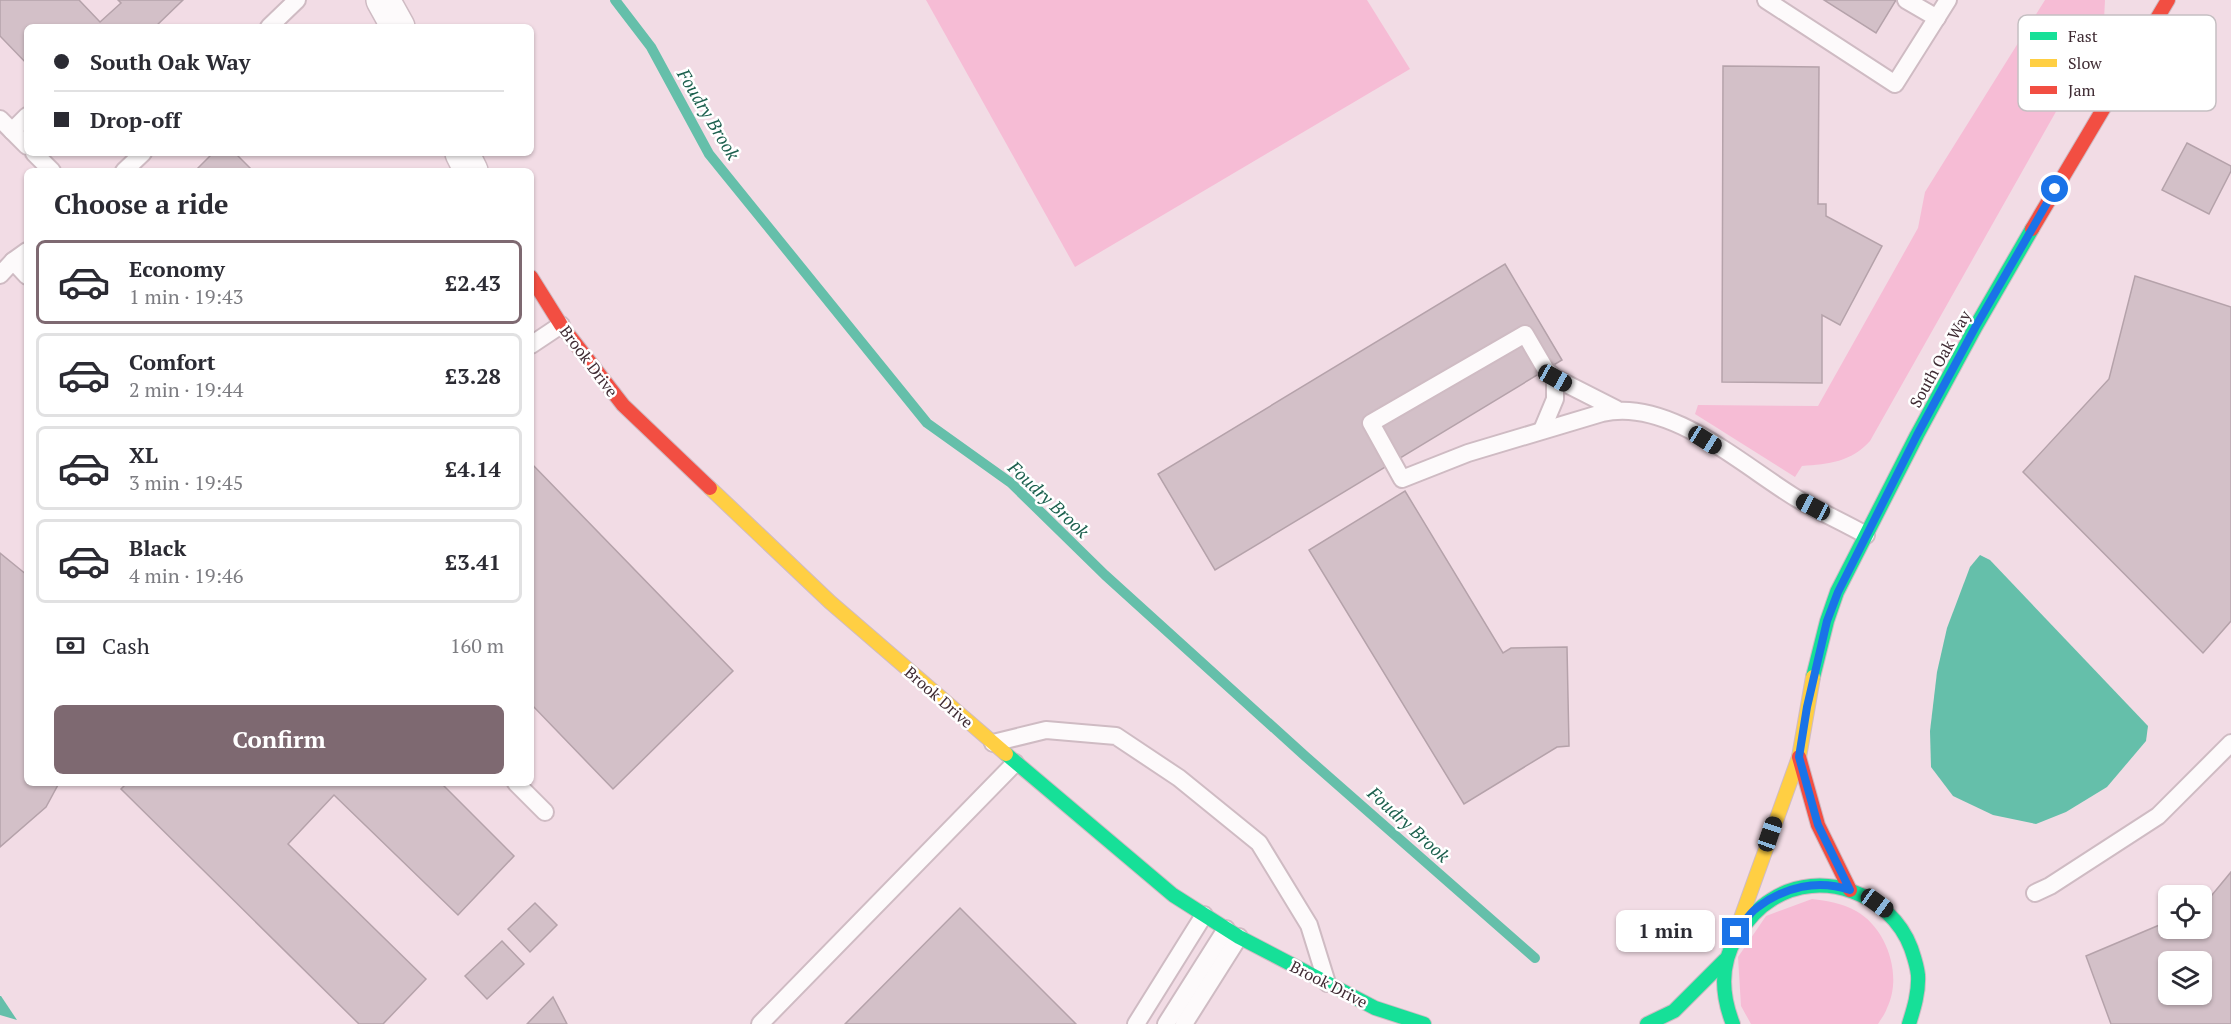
<!DOCTYPE html>
<html lang="en">
<head>
<meta charset="utf-8">
<style>
  :root { --surface:#fff; --page:#f7f7f7; --text:#2b2b33; --muted:#7c7c81; --line:#e1e1e2; --accent:#7e6971 }
  body { margin:0; font-family:"PT Serif",serif; background:var(--page); color:var(--text); height:100vh; display:flex; flex-direction:column; font-size:22px; white-space:nowrap }
  * { box-sizing:border-box; margin:0 }
  p { font-size:20px; color:var(--muted) }
  .icon { flex:none; width:33px; height:33px; fill:none; stroke:currentColor; stroke-width:2; stroke-linecap:round; stroke-linejoin:round }
  .map { position:relative; flex:1; overflow:hidden }
  .panel { position:absolute; left:24px; top:168px; width:510px; height:618px; display:flex; flex-direction:column; background:var(--surface); border-radius:9px; box-shadow:0 2px 4px #0004 }
  .panel>* { flex:none }
  .top-card { position:absolute; left:24px; top:24px; width:510px; height:132px; border-radius:9px; box-shadow:0 2px 4px #0004; display:grid; align-content:center; height:132px; padding:0 30px; background:var(--surface) }
  .tools { position:absolute; left:2158px; top:885px; display:grid; gap:12px }
  .tools a { display:grid; place-items:center; width:54px; height:54px; border-radius:9px; background:var(--surface); box-shadow:0 2px 4px #0004; font-size:30px }
  .end { position:absolute; width:27px; height:27px; margin:-14px; border:8px solid #1a73e8; background:#fff; box-shadow:0 0 0 3px #fff }
  .from { border-radius:50% }
  .bubble { position:absolute; height:42px; border-radius:9px; background:var(--surface); box-shadow:0 2px 4px #0004; font-size:20px; font-weight:600; line-height:42px; text-align:center }
  .car { position:absolute; width:18px; height:36px; margin:-18px -9px; border-radius:8px; box-shadow:0 0 4px 2px #0007; background:linear-gradient(#222 24%,#8ab4d8 0 40%,#222 0 76%,#8ab4d8 0 86%,#222 0) }
  .top-card b { display:flex; align-items:center; gap:21px; height:57px; font-size:22px }
  .top-card b+b { border-top:2px solid var(--line) }
  .top-card i { width:15px; height:15px; background:var(--text) }
  ul { padding:0; list-style:none }
  li { display:flex; align-items:center; gap:18px; height:84px; margin:0 12px 9px; padding:0 18px; border:3px solid var(--line); border-radius:9px }
  li div { flex:1 }
  li b { display:block; font-size:22px }
  li em { font-style:normal; font-weight:600 }
  li.active { border-color:var(--accent) }
  li>.icon { width:54px; height:54px; stroke-width:1.5 }
  h2 { padding:0 30px; font-size:27px; line-height:72px }
  .pay { display:flex; align-items:center; gap:15px; height:66px; padding:0 30px; font-size:22px }
  .pay p { margin-inline-start:auto }
  .cta { display:flex; gap:12px; margin-top:auto; padding:12px 30px }
  .cta a { flex:1; height:69px; border-radius:9px; background:var(--accent); color:#fff; font-size:24px; font-weight:600; line-height:69px; text-align:center }
  .map>svg:first-child { display:block }
</style>
</head>
<body>
<div class="map">
<svg width="2231" height="1024" viewBox="0 0 2231 1024">
  <rect width="100%" height="100%" fill="#f2dce5"/>
  <g fill="#f6bcd5">
    <polygon points="926,0 1367,0 1410,69 1075,267"/>
    <path d="M 2045,0 L 2105,0 L 2104,20 L 2097,39 L 1870,441 C 1851,462 1829,464 1802,466 L 1795,477 L 1695,414 L 1698,405 L 1818,406 L 1918,228 L 1925,192 Z"/>
    <path d="M 1812,899 C 1827,901 1842,903 1856,911 C 1887,928 1903,976 1887,1008 C 1885,1014 1881,1019 1878,1024 L 1751,1024 L 1741,1006 L 1738,957 L 1766,916 Z"/>
  </g>
  <g fill="#65bfaa">
    <polygon points="1980,555 1990,560 2148,726 2146,741 2107,787 2066,812 2036,824 1993,815 1953,796 1931,767 1930,731 1937,672 1947,628 1970,567"/>
    <polygon points="0,996 1,996 17,1020 0,1015"/>
  </g>
  <g fill="none" stroke-linecap="round" stroke-linejoin="round">
    <polyline stroke="#65bfaa" stroke-width="10" points="615,0 651,47 709,154 927,423 1011,483 1105,575 1305,756 1535,958"/>
  </g>
  <g fill="#d3c0c8" stroke="#b5a2aa" stroke-width="1.5" fill-rule="evenodd">
    <polygon points="0,0 79,0 100,22 121,3 118,0 183,0 155,27 27,27 27,64 0,36"/>
    <polygon points="1824,0 1896,0 1876,33"/>
    <polygon points="1723,66 1819,67 1818,204 1826,204 1826,216 1882,246 1840,325 1822,315 1822,383 1722,382"/>
    <polygon points="2187,143 2231,166 2231,171 2209,214 2162,190"/>
    <polygon points="213,153 235,153 253,171 195,171"/>
    <polygon points="1505,264 1562,360 1215,570 1158,474"/>
    <polygon points="2135,276 2231,307 2231,621 2203,653 2023,472 2109,379"/>
    <polygon points="531,463 733,671 613,789 531,704"/>
    <polygon points="1405,491 1503,653 1511,648 1567,647 1569,746 1557,747 1464,804 1309,550"/>
    <polygon points="0,553 27,575 27,783 59,783 46,807 0,847"/>
    <polygon points="127,783 441,783 514,856 458,915 334,795 288,844 426,979 383,1024 359,1024 121,789"/>
    <path d="M 2231,872 L 2231,1024 L 2111,1024 L 2086,956 L 2169,921 L 2169,928 L 2202,928 L 2202,907 ZM 2169,962 L 2202,962 L 2202,994 L 2169,994 Z"/>
    <polygon points="535,903 557,925 530,952 508,929"/>
    <polygon points="960,908 1076,1024 845,1024"/>
    <polygon points="502,941 524,964 487,999 465,976"/>
    <polygon points="553,997 567,1024 527,1024"/>
  </g>
  <g fill="none" stroke-linecap="round" stroke-linejoin="round">
    <g stroke="#cfbbc3" stroke-width="20">
      <g id="lane">
        <polyline points="1766,0 1895,84 1948,0"/>
        <polyline points="1906,0 1937,18"/>
        <polyline points="269,27 297,0"/>
        <polyline points="0,119 27,146"/>
        <polyline points="12,131 27,116"/>
        <polyline points="34,153 52,171"/>
        <polyline points="124,171 143,153"/>
        <polyline points="13,261 27,276"/>
        <polyline points="0,275 13,261 27,251"/>
        <polyline points="531,345 561,325"/>
        <path d="M 1616,409 L 1555,378 L 1546,370 L 1525,334 L 1371,423 L 1402,479 L 1468,453 L 1602,413 C 1668,397 1742,465 1796,498 C 1818,511 1843,522 1866,535"/>
        <polyline points="1542,430 1555,399 1555,378"/>
        <polyline points="993,743 1046,730 1116,736 1179,778 1259,843 1309,925 1327,983"/>
        <polyline points="516,783 545,812"/>
        <polyline points="2035,893 2050,886 2158,816 2231,743"/>
        <polyline points="760,1024 1015,763"/>
        <polyline points="1136,1024 1204,915"/>
        <polyline points="1166,1024 1226,929"/>
        <polyline points="1184,1024 1239,937"/>
      </g>
    </g>
    <g stroke="#cfbbc3" stroke-width="36">
      <g id="street">
        <polyline points="383,0 398,27"/>
        <polyline points="462,153 471,171"/>
      </g>
    </g>
    <g stroke="#cfbbc3" stroke-width="16">
      <g id="fast">
        <polyline points="1813,677 1827,621 1837,592 1917,435 1976,326 2032,229"/>
        <polyline points="1006,754 1173,895 1239,937 1375,1008 1424,1024"/>
        <polyline points="1647,1024 1674,1011 1725,960"/>
        <path d="M 1733,1024 C 1721,994 1720,964 1737,936 C 1746,922 1756,909 1771,900 C 1821,867 1891,894 1911,948 C 1914,957 1917,965 1918,975 C 1919,992 1914,1008 1909,1024"/>
      </g>
    </g>
    <g stroke="#cfbbc3" stroke-width="16">
      <g id="slow">
        <polyline points="710,488 830,602 1006,754"/>
        <polyline points="1736,932 1799,757 1813,677"/>
      </g>
    </g>
    <g stroke="#cfbbc3" stroke-width="16">
      <g id="jam">
        <polyline points="2032,229 2168,0"/>
        <polyline points="531,277 561,325 623,405 710,488"/>
        <polyline points="1799,757 1818,825 1850,890"/>
      </g>
    </g>
    <use href="#lane" stroke="#fdfafb" stroke-width="16"/>
    <use href="#street" stroke="#fdfafb" stroke-width="33"/>
    <use href="#fast" stroke="#16e098" stroke-width="14"/>
    <use href="#slow" stroke="#ffcf43" stroke-width="14"/>
    <use href="#jam" stroke="#f24e42" stroke-width="14"/>
  </g>
  <g fill="none" stroke-linecap="round" stroke-linejoin="round">
    <path stroke="#1a73e8" stroke-width="8" d="M 1736,932 C 1743,924 1749,913 1758,907 C 1785,887 1817,879 1850,890 L 1818,825 L 1799,757 L 1807,707 L 1827,621 L 1838,592 L 1917,435 L 1976,326 L 2055,189"/>
  </g>
  <g text-anchor="middle" dominant-baseline="central" stroke-width="5" stroke-linejoin="round" paint-order="stroke">
    <g font-size="16" fill="#3f2b33" stroke="#fff">
      <text transform="translate(1940 359) rotate(-61)">South Oak Way</text>
      <text transform="translate(589 361) rotate(53)">Brook Drive</text>
      <text transform="translate(939 697) rotate(41)">Brook Drive</text>
      <text transform="translate(1329 984) rotate(27)">Brook Drive</text>
    </g>
    <g font-size="18" font-style="italic" fill="#1c604e" stroke="#fff">
      <text transform="translate(709 114) rotate(59)">Foudry Brook</text>
      <text transform="translate(1049 499) rotate(43)">Foudry Brook</text>
      <text transform="translate(1409 824) rotate(42)">Foudry Brook</text>
    </g>
  </g>
  <rect x="2018" y="15" width="198" height="96" rx="9" fill="#fff" stroke="#c5bfc2" stroke-width="1.5"/>
  <rect x="2030" y="32" width="27" height="8" fill="#16e098"/>
  <rect x="2030" y="59" width="27" height="8" fill="#ffcf43"/>
  <rect x="2030" y="86" width="27" height="8" fill="#f24e42"/>
  <g font-size="16" fill="#3f2b33">
    <text x="2068" y="42">Fast</text>
    <text x="2068" y="69">Slow</text>
    <text x="2068" y="96">Jam</text>
  </g>
</svg>
<div class="tools">
<a><svg class="icon" aria-label="locate" viewBox="0 0 24 24"><circle cx="12" cy="12" r="6"/><path d="M12 2v4M12 18v4M2 12h4M18 12h4"/></svg></a>
<a><svg class="icon" aria-label="layers" viewBox="0 0 24 24"><path d="M12 4l9 5-9 5-9-5zM3 14l9 5 9-5"/></svg></a>
</div>
<i class="end from" style="left:2055px;top:189px"></i>
<i class="end" style="left:1736px;top:932px"></i>
<div class="bubble" style="left:1616px;top:910px;width:99px">1 min</div>
<i class="car" style="left:1555px;top:378px;rotate:119deg"></i>
<i class="car" style="left:1705px;top:440px;rotate:122deg"></i>
<i class="car" style="left:1813px;top:507px;rotate:298deg"></i>
<i class="car" style="left:1770px;top:834px;rotate:19deg"></i>
<i class="car" style="left:1877px;top:903px;rotate:126deg"></i>
<div class="top-card">
<b><i class="from"></i>South Oak Way</b>
<b><i></i>Drop-off</b>
</div>
<section class="panel">
<h2>Choose a ride</h2>
<ul>
<li class="active"><svg class="icon" aria-label="car" viewBox="0 0 24 24"><path d="M5 17H2v-5l4-1 3-4h7l3 4 3 1v5h-3M9 17h6M6 11h13"/><circle cx="7" cy="17" r="2"/><circle cx="17" cy="17" r="2"/></svg><div><b>Economy</b><p>1 min · 19:43</p></div><em>£2.43</em></li>
<li><svg class="icon" aria-label="car" viewBox="0 0 24 24"><path d="M5 17H2v-5l4-1 3-4h7l3 4 3 1v5h-3M9 17h6M6 11h13"/><circle cx="7" cy="17" r="2"/><circle cx="17" cy="17" r="2"/></svg><div><b>Comfort</b><p>2 min · 19:44</p></div><em>£3.28</em></li>
<li><svg class="icon" aria-label="car" viewBox="0 0 24 24"><path d="M5 17H2v-5l4-1 3-4h7l3 4 3 1v5h-3M9 17h6M6 11h13"/><circle cx="7" cy="17" r="2"/><circle cx="17" cy="17" r="2"/></svg><div><b>XL</b><p>3 min · 19:45</p></div><em>£4.14</em></li>
<li><svg class="icon" aria-label="car" viewBox="0 0 24 24"><path d="M5 17H2v-5l4-1 3-4h7l3 4 3 1v5h-3M9 17h6M6 11h13"/><circle cx="7" cy="17" r="2"/><circle cx="17" cy="17" r="2"/></svg><div><b>Black</b><p>4 min · 19:46</p></div><em>£3.41</em></li>
</ul>
<div class="pay"><svg class="icon" aria-label="cash" viewBox="0 0 24 24"><path d="M3 7h18v10H3z"/><circle cx="12" cy="12" r="2"/></svg>Cash<p>160 m</p></div>
<div class="cta"><a>Confirm</a></div>
</section>
</div>
</body>
</html>
